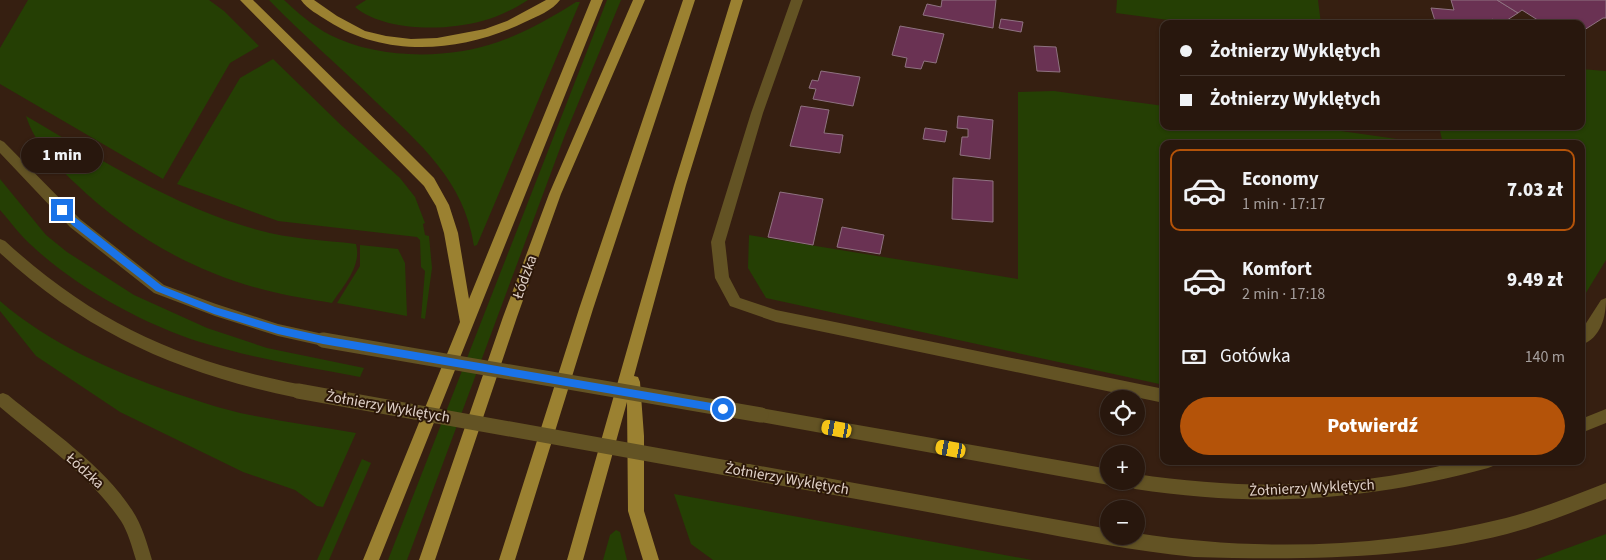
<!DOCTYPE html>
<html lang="pl">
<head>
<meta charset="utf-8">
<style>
  :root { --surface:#28170d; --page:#34241b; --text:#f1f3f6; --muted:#a59f9d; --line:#44362e; --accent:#b45309 }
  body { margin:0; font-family:"Source Sans 3",sans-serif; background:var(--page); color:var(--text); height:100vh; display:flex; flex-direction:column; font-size:19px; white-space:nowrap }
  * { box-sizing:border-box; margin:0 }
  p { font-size:16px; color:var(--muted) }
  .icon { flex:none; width:28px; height:28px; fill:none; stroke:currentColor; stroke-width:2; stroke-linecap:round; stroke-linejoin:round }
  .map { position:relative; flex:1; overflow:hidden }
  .drawer { position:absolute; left:1160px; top:140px; width:425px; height:325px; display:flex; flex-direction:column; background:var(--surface); border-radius:10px; box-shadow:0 1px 4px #0004,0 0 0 1px var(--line) }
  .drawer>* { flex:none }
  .guide { position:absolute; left:1160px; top:20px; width:425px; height:110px; border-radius:10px; box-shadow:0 1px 4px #0004,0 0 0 1px var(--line); display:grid; align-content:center; height:110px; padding:0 20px; background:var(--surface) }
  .buttons { position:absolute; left:1100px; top:390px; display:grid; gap:10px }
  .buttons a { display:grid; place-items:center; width:45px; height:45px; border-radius:50%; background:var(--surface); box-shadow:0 1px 4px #0004,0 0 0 1px var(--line); font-size:25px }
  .end { position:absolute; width:22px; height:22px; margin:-11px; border:6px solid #1a73e8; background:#fff; box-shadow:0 0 0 2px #fff }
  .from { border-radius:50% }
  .bubble { position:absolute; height:35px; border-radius:18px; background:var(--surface); box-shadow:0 1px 4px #0004,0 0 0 1px var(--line); font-size:16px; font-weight:800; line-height:35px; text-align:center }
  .car { position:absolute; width:15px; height:30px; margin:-15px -8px; border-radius:6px; box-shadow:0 0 4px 1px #0007; background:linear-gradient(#f5c518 24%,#345 0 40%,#f5c518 0 76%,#345 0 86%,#f5c518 0) }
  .guide b { display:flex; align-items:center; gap:18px; height:48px; font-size:19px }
  .guide b+b { border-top:1px solid var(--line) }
  .guide i { width:12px; height:12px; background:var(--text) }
  ul { padding:9px 0 0; list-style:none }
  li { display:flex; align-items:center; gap:15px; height:82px; margin:0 10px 8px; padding:0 10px; border:2px solid transparent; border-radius:10px }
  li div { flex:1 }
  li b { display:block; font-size:19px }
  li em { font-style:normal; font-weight:800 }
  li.selected { border-color:var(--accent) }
  li>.icon { width:45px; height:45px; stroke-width:1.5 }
  .pay { display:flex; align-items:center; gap:12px; height:55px; padding:0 20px; font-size:19px }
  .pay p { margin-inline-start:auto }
  .button { display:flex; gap:10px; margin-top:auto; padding:10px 20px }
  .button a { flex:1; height:58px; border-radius:30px; background:var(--accent); color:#fff; font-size:20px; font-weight:800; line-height:58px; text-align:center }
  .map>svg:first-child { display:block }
</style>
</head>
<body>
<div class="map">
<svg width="1606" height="560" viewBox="0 0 1606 560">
  <rect width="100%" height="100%" fill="#361f11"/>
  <g fill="#253f04">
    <polygon points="28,0 209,0 224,11 259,46 230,63 163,179 0,84 0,48"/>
    <path d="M 269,0 L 284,0 C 298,13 313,26 330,35 C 377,59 448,60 498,42 C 526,32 551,18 576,2 L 580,2 L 477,245 L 474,246 C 464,180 420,144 375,101 C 340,67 303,35 269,0 Z"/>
    <path d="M 366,0 L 528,0 C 514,9 498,17 482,21 C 446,31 385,32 355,7 Z"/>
    <polygon points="607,0 621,0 565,135 407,560 388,560"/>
    <polygon points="1117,0 1318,0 1321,24 1198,24 1116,13"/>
    <polygon points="273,59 342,126 400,178 415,197 425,223 423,224 425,235 429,236 432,268 425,319 421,318 425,271 421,267 420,240 417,237 278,221 177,184 240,78"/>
    <polygon points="1581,69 1606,71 1606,260 1581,301 1581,144 1443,144 1439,126 1581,126"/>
    <polygon points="1054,91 1164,106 1164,126 1306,126 1432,144 1164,144 1164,385 766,298 748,268 749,235 1018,279 1018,92"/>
    <path d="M 26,116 C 100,159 174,207 258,230 C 289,239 324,240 356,244 C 362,266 344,285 332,303 C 310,299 287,296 265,290 C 193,272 128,234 75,183 C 55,164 34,142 26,116 Z"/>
    <path d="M 0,179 L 46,235 L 67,252 L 134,295 L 207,328 L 267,348 L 364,368 L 360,377 C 307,367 252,358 200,342 C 143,324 74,286 30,244 C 19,234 10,221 0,210 Z"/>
    <polygon points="360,245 398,249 405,263 407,316 337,303 360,266"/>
    <path d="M 0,301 C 50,344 112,371 174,393 C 199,401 224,410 250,415 C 285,422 321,427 356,433 L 323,507 L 317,506 L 295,490 L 243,472 L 120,412 L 36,356 L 0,311 Z"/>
    <polygon points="362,459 371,463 329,560 317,560"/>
    <polygon points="674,494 1032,560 713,560 691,544"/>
    <polygon points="616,530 620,532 627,560 603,560 610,535"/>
    <polygon points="1606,534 1606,560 1535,560"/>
  </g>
  <g fill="#6a3253" stroke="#8f7281">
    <polygon points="942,0 996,0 993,28 923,15 927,4 941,7"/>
    <polygon points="1451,0 1497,0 1518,13 1501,24 1492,19 1490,22 1492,24 1436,24 1431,8 1454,10"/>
    <polygon points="1497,0 1606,0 1606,18 1603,18 1581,32 1581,24 1544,24 1522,10 1518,13"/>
    <polygon points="1001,19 1023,22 1021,32 999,28"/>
    <polygon points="900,26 944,34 936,63 924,61 921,69 905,67 907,58 892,55"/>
    <polygon points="1034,46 1056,47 1060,72 1037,71"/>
    <polygon points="821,71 860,77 853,106 813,99 816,89 809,88 812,80 818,81"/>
    <polygon points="801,106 829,110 824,133 843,135 840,153 790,146"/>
    <polygon points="958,116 993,120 990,159 960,155 962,137 968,137 968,129 957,128"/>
    <polygon points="925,128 947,131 945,142 923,139"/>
    <polygon points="953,178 993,181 993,222 952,219"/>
    <polygon points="780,192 823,199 813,245 768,237"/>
    <polygon points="842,227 884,235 880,254 837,247"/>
  </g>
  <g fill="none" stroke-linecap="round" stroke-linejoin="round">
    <g fill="#635324" fill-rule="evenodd">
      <polygon points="791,0 803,0 763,113 725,242 729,277 740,298 776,310 1164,389 1164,403 776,322 730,306 715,278 711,242 751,113"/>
      <path d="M 1606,298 C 1606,317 1601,338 1581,345 L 1581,331 L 1601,300 Z"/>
    </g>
    <path fill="#635324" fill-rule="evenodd" d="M 3,393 L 8,395 C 49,429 103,465 132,510 C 142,525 147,543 152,560 L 136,560 C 132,547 128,532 121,521 C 90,475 41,442 0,407 L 0,394 Z"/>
    <g fill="#635324" fill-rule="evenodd">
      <polygon points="0,140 4,142 80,219 164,285 216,304 278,324 323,334 328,335 330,340 328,345 323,346 278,336 215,316 154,293 70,227 0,153"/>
      <path d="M 0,239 L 5,241 C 96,324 178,360 298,384 L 303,386 L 305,391 L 303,396 L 298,398 C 181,374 89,335 0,253 Z"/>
      <polygon points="761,408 1109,469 1109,481 1115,481 1109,485 761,422 756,420 754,415 756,410"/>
      <polygon points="1606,409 1606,423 1581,433 1581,419"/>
      <path d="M 1459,461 L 1496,461 L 1493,466 L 1488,468 C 1366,501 1260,508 1135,489 L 1129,486 L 1127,481 L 1136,481 L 1136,474 C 1244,490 1354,490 1459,461 Z"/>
      <path d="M 749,464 L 1109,529 L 1109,536 L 1136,536 L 1136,533 C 1259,552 1385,548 1506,518 C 1540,509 1573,496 1606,483 L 1606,499 C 1573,512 1541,525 1507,534 C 1406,560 1297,560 1194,557 C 1130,551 1066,537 1003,526 C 919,510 834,495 749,480 L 744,477 L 741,472 L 744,467 Z"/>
    </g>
    <g fill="#9b8131" fill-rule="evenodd">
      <polygon points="240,0 253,0 400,144 434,178 449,205 458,233 469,299 591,0 603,0 379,560 363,560 460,322 444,233 436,206 424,186"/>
      <path d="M 301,0 L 314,0 L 337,16 L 365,31 L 386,36 L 411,39 L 437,38 L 485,29 L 507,21 L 546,0 L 560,0 C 553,10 536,17 525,22 C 464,52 387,59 328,21 C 319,15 307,9 301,0 Z"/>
      <polygon points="633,0 645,0 561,194 517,317 435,560 419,560 503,317 549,194"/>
      <polygon points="683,0 695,0 593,309 515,560 499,560 579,309"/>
      <polygon points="731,0 743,0 686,185 634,376 638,377 640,382 644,436 644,511 659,560 643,560 628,511 627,402 583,560 567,560 674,185"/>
    </g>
    <g stroke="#635324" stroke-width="15">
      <polyline points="323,340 761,415"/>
      <polyline points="298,391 749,472"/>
    </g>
  </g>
  <polygon fill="#1a73e8" points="62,207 162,286 215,307 278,326 323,336 723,405 727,409 723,413 323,344 278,334 214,314 156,291 72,225 60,212 59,210"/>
  <g text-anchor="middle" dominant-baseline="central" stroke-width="4" stroke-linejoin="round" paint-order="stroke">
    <g font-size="15" fill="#e0d1c8" stroke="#2b1608">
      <text transform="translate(525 277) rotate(-70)">Łódzka</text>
      <text transform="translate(388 407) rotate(10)">Żołnierzy Wyklętych</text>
      <text transform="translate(85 471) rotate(42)">Łódzka</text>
      <text transform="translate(787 479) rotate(10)">Żołnierzy Wyklętych</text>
      <text transform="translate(1312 488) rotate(-3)">Żołnierzy Wyklętych</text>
    </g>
  </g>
</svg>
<div class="buttons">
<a><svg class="icon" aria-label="locate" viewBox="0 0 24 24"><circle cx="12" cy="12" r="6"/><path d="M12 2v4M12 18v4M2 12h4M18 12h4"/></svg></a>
<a>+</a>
<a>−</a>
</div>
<i class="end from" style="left:723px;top:409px"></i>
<i class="end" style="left:62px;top:210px"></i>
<div class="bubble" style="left:21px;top:138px;width:82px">1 min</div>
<i class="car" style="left:837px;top:429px;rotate:280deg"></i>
<i class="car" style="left:951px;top:449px;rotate:280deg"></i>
<div class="guide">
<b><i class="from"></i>Żołnierzy Wyklętych</b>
<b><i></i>Żołnierzy Wyklętych</b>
</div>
<section class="drawer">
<ul>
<li class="selected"><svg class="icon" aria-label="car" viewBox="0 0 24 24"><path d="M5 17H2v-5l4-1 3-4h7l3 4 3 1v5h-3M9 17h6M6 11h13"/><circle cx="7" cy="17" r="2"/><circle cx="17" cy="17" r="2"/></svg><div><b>Economy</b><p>1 min · 17:17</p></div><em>7.03 zł</em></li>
<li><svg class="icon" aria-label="car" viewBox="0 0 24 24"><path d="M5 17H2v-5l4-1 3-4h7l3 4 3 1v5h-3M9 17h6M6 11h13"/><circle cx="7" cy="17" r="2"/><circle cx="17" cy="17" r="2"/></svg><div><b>Komfort</b><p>2 min · 17:18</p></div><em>9.49 zł</em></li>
</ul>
<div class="pay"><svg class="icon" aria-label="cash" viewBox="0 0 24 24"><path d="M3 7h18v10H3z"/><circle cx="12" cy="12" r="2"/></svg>Gotówka<p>140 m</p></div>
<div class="button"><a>Potwierdź</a></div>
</section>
</div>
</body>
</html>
